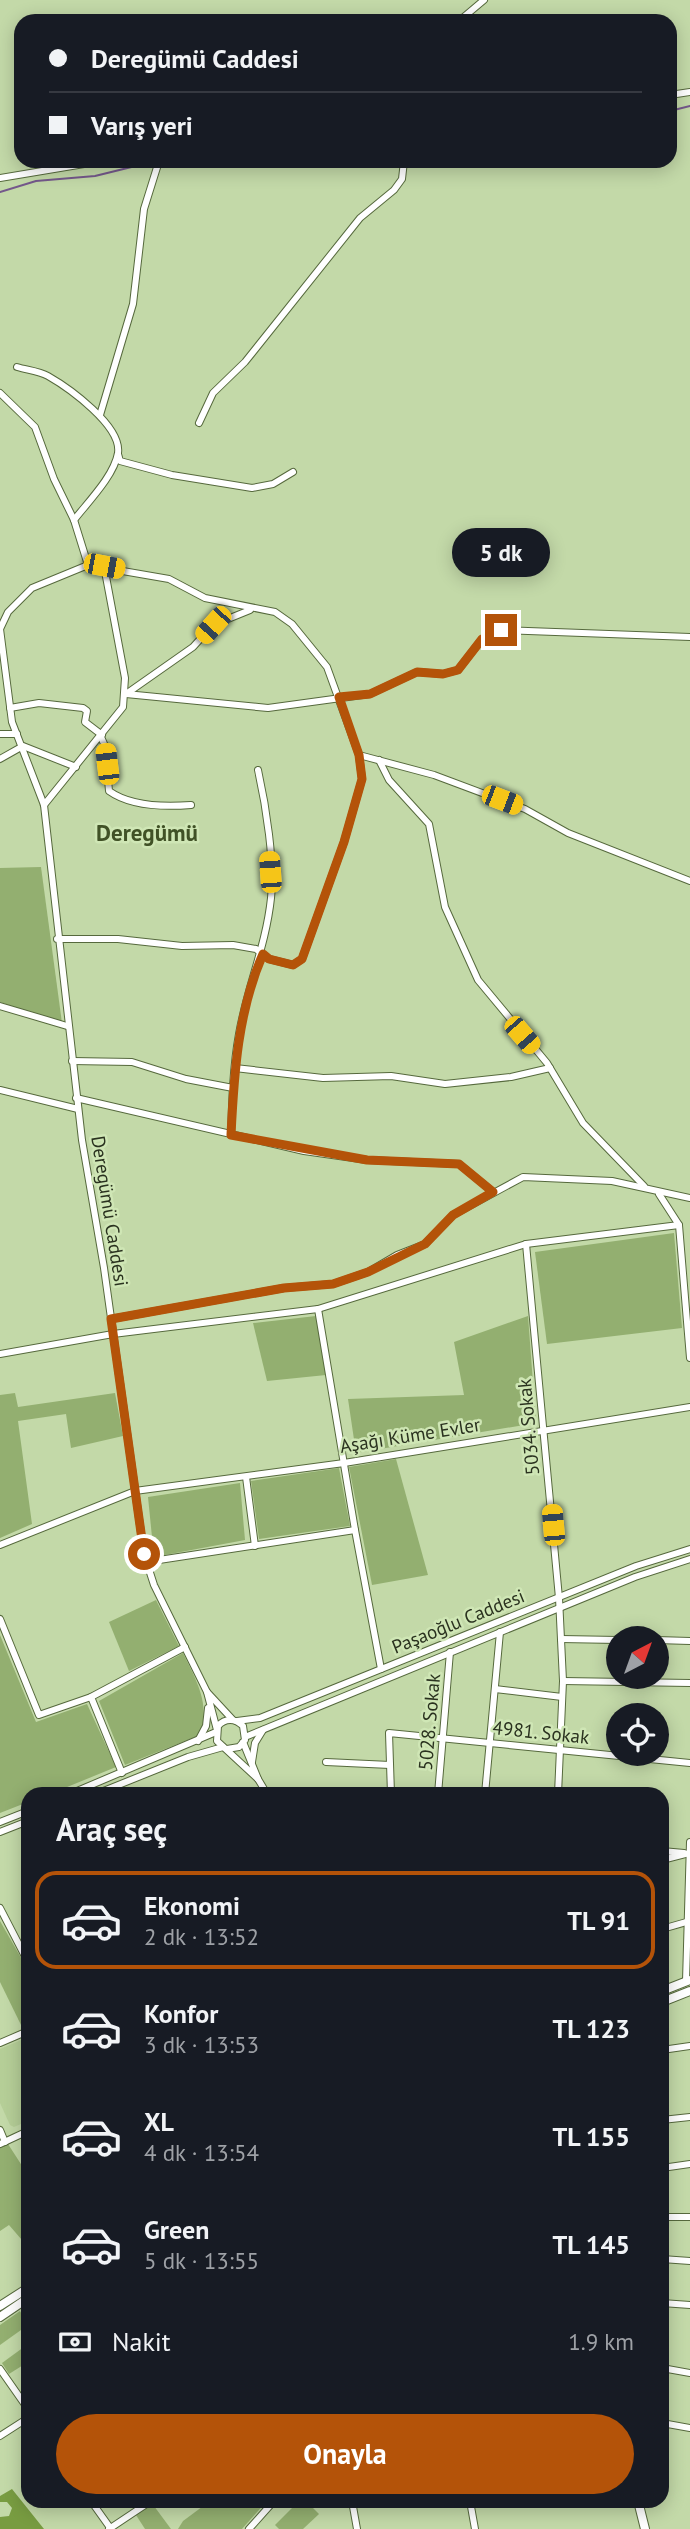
<!DOCTYPE html>
<html lang="tr">
<head>
<meta charset="utf-8">
<style>
  :root { --surface:#171b24; --page:#20242c; --text:#f1f3f6; --muted:#9ea1a6; --line:#363941; --accent:#b45309 }
  body { margin:0; font-family:"PT Sans",sans-serif; background:var(--page); color:var(--text); height:100vh; display:flex; flex-direction:column; font-size:26px; white-space:nowrap }
  * { box-sizing:border-box; margin:0 }
  p { font-size:23px; color:var(--muted) }
  .icon { flex:none; width:38px; height:38px; fill:none; stroke:currentColor; stroke-width:2; stroke-linecap:round; stroke-linejoin:round }
  .map { position:relative; flex:1; overflow:hidden }
  .sheet { position:absolute; left:21px; top:1787px; width:648px; height:721px; display:flex; flex-direction:column; background:var(--surface); border-radius:21px; box-shadow:0 4px 18px #0003 }
  .sheet>* { flex:none }
  .top-card { position:absolute; left:14px; top:14px; width:663px; height:154px; border-radius:21px; box-shadow:0 4px 18px #0003; display:grid; align-content:center; height:154px; padding:0 35px; background:var(--surface) }
  .needle { width:46px; rotate:41deg }
  .fabs { position:absolute; left:606px; top:1626px; display:grid; gap:14px }
  .fabs a { display:grid; place-items:center; width:63px; height:63px; border-radius:50%; background:var(--surface); box-shadow:0 4px 18px #0003; font-size:35px }
  .end { position:absolute; width:32px; height:32px; margin:-16px; border:9px solid #b45309; background:#fff; box-shadow:0 0 0 4px #fff }
  .from { border-radius:50% }
  .bubble { position:absolute; height:49px; border-radius:24px; background:var(--surface); box-shadow:0 4px 18px #0003; font-size:23px; font-weight:700; line-height:49px; text-align:center }
  .car { position:absolute; width:21px; height:42px; margin:-21px -10px; border-radius:9px; box-shadow:0 0 5px 2px #0007; background:linear-gradient(#f5c518 24%,#345 0 40%,#f5c518 0 76%,#345 0 86%,#f5c518 0) }
  .top-card b { display:flex; align-items:center; gap:24px; height:66px; font-size:26px }
  .top-card b+b { border-top:2px solid var(--line) }
  .top-card i { width:18px; height:18px; background:var(--text) }
  ul { padding:0; list-style:none }
  li { display:flex; align-items:center; gap:21px; height:98px; margin:0 14px 10px; padding:0 21px; border:4px solid transparent; border-radius:21px }
  li div { flex:1 }
  li b { display:block; font-size:26px }
  li em { font-style:normal; font-weight:700 }
  li.selected { border-color:var(--accent) }
  li>.icon { width:63px; height:63px; stroke-width:1.5 }
  h2 { padding:0 35px; font-size:32px; line-height:84px }
  .pay { display:flex; align-items:center; gap:18px; height:77px; padding:0 35px; font-size:26px }
  .pay p { margin-inline-start:auto }
  .primary-button { display:flex; gap:14px; margin-top:auto; padding:14px 35px }
  .primary-button a { flex:1; height:80px; border-radius:42px; background:var(--accent); color:#fff; font-size:28px; font-weight:700; line-height:80px; text-align:center }
  .map>svg:first-child { display:block }
</style>
</head>
<body>
<div class="map">
<svg width="690" height="2529" viewBox="0 0 690 2529">
  <rect width="100%" height="100%" fill="#c3d9a8"/>
  <polygon fill="#b5ce97" points="28,2037 28,2121 14,2127 10,2125 0,2103 0,2049"/>
  <g fill="#93af70">
    <polygon points="41,867 62,1023 0,1002 0,868"/>
    <polygon points="674,1233 682,1328 547,1344 535,1252"/>
    <polygon points="316,1316 326,1375 267,1381 253,1323"/>
    <polygon points="528,1316 536,1423 356,1453 348,1399 464,1395 454,1342"/>
    <polygon points="15,1393 18,1407 115,1393 123,1436 71,1448 66,1414 18,1421 32,1524 0,1538 0,1395"/>
    <polygon points="396,1459 428,1575 372,1585 349,1467"/>
    <polygon points="339,1468 350,1526 259,1539 251,1481"/>
    <polygon points="240,1483 245,1540 154,1557 148,1497"/>
    <polygon points="156,1600 179,1646 129,1671 109,1622"/>
    <polygon points="0,1635 36,1722 87,1704 116,1767 50,1794 28,1794 28,1802 0,1813"/>
    <path d="M 183,1653 C 196,1680 211,1704 200,1735 L 125,1765 L 99,1701 Z"/>
    <polygon points="0,1921 28,1970 28,2025 22,2027 0,1982"/>
    <polygon points="8,2144 28,2175 28,2247 9,2225 0,2231 0,2147"/>
    <polygon points="20,2311 28,2325 0,2345 0,2325"/>
    <polygon points="28,2344 28,2362 9,2374 2,2363"/>
    <polygon points="210,2501 267,2501 242,2529 178,2529 183,2521"/>
    <polygon points="299,2501 306,2501 319,2514 303,2529 279,2529 275,2525"/>
    <polygon points="150,2505 154,2506 171,2529 145,2529 136,2515"/>
  </g>
  <polygon fill="#789c41" points="12,2489 44,2529 0,2529 0,2517 9,2516 12,2508 7,2502 0,2502 0,2496"/>
  <g fill="none" stroke-linecap="round" stroke-linejoin="round">
    <g stroke="#74588b" stroke-width="2">
      <polyline points="670,111 690,106"/>
      <polyline points="0,192 36,181 95,176 156,161"/>
    </g>
    <g stroke="#56693d" stroke-width="8">
      <g id="minor">
        <polyline points="459,21 484,0"/>
        <polyline points="670,95 690,92"/>
        <polyline points="0,178 102,161"/>
        <path d="M 17,367 C 27,370 39,371 48,376 C 69,388 122,426 118,453 C 114,476 88,502 74,520"/>
        <polyline points="0,393 35,427 54,479 74,520 88,565"/>
        <polyline points="100,415 133,304 144,209 159,161"/>
        <polyline points="199,423 213,393 245,362 360,218 394,190 402,179 404,161"/>
        <polyline points="118,454 120,461 172,475 252,488 273,484 293,472"/>
        <polyline points="126,694 268,708 370,694 417,672 443,674 458,670 482,639 501,630 690,637"/>
        <polyline points="126,694 193,647 213,625 250,610"/>
        <polyline points="10,708 39,703 83,708 87,711 85,722 102,735"/>
        <polyline points="0,734 17,734"/>
        <path d="M 101,737 L 105,746 L 109,791 C 130,806 165,807 191,805"/>
        <polyline points="359,755 434,775 525,809 568,833 690,881"/>
        <polyline points="0,759 23,746 76,767"/>
        <polyline points="379,760 389,780 429,824 445,907 478,980 547,1063 583,1123 644,1186"/>
        <polyline points="44,805 123,707 125,678 104,566"/>
        <polyline points="57,939 118,939 182,946 233,945 256,949 269,959 293,965 302,959 344,842 362,779 359,755 327,667 292,624 275,612 205,598 169,579 88,565 32,588 8,612 0,629 12,722 44,805 82,1140 104,1268 144,1554 154,1585 207,1692"/>
        <polyline points="0,1006 67,1026"/>
        <polyline points="72,1061 132,1062 186,1079 233,1088"/>
        <polyline points="235,1068 323,1078 391,1076 445,1084 511,1077 550,1068"/>
        <polyline points="0,1090 78,1109"/>
        <polyline points="76,1098 304,1151 367,1160 459,1164 493,1192"/>
        <path d="M 231,1135 C 232,1102 233,1067 239,1034 C 247,987 266,946 271,898 C 275,863 266,806 258,770"/>
        <polyline points="659,1194 679,1225 690,1358"/>
        <polyline points="526,1244 559,1598 563,1681 558,1794"/>
        <polyline points="111,1319 284,1288 333,1284 368,1272 397,1255 425,1244 453,1215 523,1177 612,1181 690,1198"/>
        <polyline points="0,1354 113,1334 318,1309 526,1244 679,1225"/>
        <polyline points="246,1477 255,1546"/>
        <polyline points="355,1530 381,1669"/>
        <polyline points="0,1545 135,1491 344,1463 690,1407"/>
        <polyline points="146,1562 355,1530 318,1309"/>
        <polyline points="0,1619 39,1715 91,1697 185,1647"/>
        <polyline points="561,1639 618,1640"/>
        <polyline points="656,1640 690,1641"/>
        <polyline points="563,1681 690,1683"/>
        <polyline points="495,1689 562,1697"/>
        <polyline points="91,1697 122,1773"/>
        <polyline points="237,1721 260,1718 636,1566 690,1549"/>
        <polyline points="217,1730 207,1692 232,1719"/>
        <polyline points="245,1737 635,1577 690,1559"/>
        <polyline points="198,1741 206,1726 208,1708"/>
        <path d="M 227,1749 L 239,1747 L 245,1740 L 243,1726 C 235,1718 225,1718 218,1726 L 217,1741 L 258,1779 L 243,1742"/>
        <polyline points="252,1762 255,1743 263,1730"/>
        <polyline points="326,1762 390,1765"/>
        <polyline points="258,1779 267,1794"/>
        <polyline points="70,1794 216,1732"/>
        <polyline points="96,1794 188,1757 223,1747"/>
        <polyline points="391,1794 389,1733 690,1763"/>
        <polyline points="438,1794 450,1652"/>
        <polyline points="485,1794 500,1632"/>
        <polyline points="0,1822 28,1811"/>
        <polyline points="0,1832 28,1821"/>
        <polyline points="662,1851 684,1853"/>
        <polyline points="662,1860 690,1853"/>
        <polyline points="0,1908 28,1962"/>
        <polyline points="662,1929 690,1921"/>
        <polyline points="686,1981 690,1842"/>
        <polyline points="0,2043 28,2031"/>
        <polyline points="662,2050 690,2046"/>
        <polyline points="662,2120 690,2117"/>
        <polyline points="0,2130 5,2142"/>
        <polyline points="0,2144 28,2131"/>
        <polyline points="662,2168 690,2164"/>
        <polyline points="662,2217 690,2217"/>
        <polyline points="662,2259 690,2261"/>
        <polyline points="662,2303 690,2305"/>
        <polyline points="662,2368 690,2373"/>
        <polyline points="0,2369 28,2409"/>
        <polyline points="662,2423 690,2428"/>
        <polyline points="0,2436 28,2418"/>
        <polyline points="91,2501 111,2529"/>
        <polyline points="352,2501 357,2529"/>
        <polyline points="470,2501 475,2529"/>
        <polyline points="109,2529 151,2501"/>
        <polyline points="249,2529 274,2501"/>
      </g>
    </g>
    <g stroke="#56693d" stroke-width="10">
      <g id="major">
        <polyline points="662,1991 690,1980"/>
        <polyline points="662,2002 690,1991"/>
        <polyline points="0,2306 28,2288"/>
        <polyline points="0,2317 28,2298"/>
        <polyline points="638,2501 645,2529"/>
      </g>
    </g>
    <use href="#minor" stroke="#fff" stroke-width="6"/>
    <use href="#major" stroke="#fff" stroke-width="8"/>
  </g>
  <g fill="none" stroke-linecap="round" stroke-linejoin="round">
    <path stroke="#b45309" stroke-width="9" d="M 144,1554 L 111,1319 L 284,1288 L 333,1284 L 368,1272 L 425,1244 L 453,1215 L 493,1192 L 459,1164 L 367,1160 L 231,1135 C 234,1073 238,1011 263,954 L 269,959 L 293,965 L 302,959 L 344,842 L 362,779 L 359,755 L 339,697 L 370,694 L 417,672 L 443,674 L 458,670 L 482,639 L 501,630"/>
  </g>
  <g text-anchor="middle" dominant-baseline="central" stroke-width="5" stroke-linejoin="round" paint-order="stroke">
    <g font-size="19" fill="#2a321f" stroke="#cfe6b5">
      <text transform="translate(110 1211) rotate(81)">Deregümü Caddesi</text>
      <text transform="translate(528 1427) rotate(-95)">5034. Sokak</text>
      <text transform="translate(410 1435) rotate(-9)">Aşağı Küme Evler</text>
      <text transform="translate(458 1621) rotate(-22)">Paşaoğlu Caddesi</text>
      <text transform="translate(429 1722) rotate(-85)">5028. Sokak</text>
      <text transform="translate(541 1732) rotate(6)">4981. Sokak</text>
    </g>
    <g font-size="23" font-weight="bold" fill="#405126" stroke="#cfe6b5">
      <text x="147" y="832">Deregümü</text>
    </g>
  </g>
</svg>
<div class="fabs">
<a><svg class="needle" viewBox="-14 -14 28 28"><path d="M0-13l5 13h-10z" fill="#e53935"/><path d="M0 13l5-13h-10z" fill="#9ea1a6"/></svg></a>
<a><svg class="icon" aria-label="locate" viewBox="0 0 24 24"><circle cx="12" cy="12" r="6"/><path d="M12 2v4M12 18v4M2 12h4M18 12h4"/></svg></a>
</div>
<i class="end from" style="left:144px;top:1554px"></i>
<i class="end" style="left:501px;top:630px"></i>
<div class="bubble" style="left:452px;top:528px;width:98px">5 dk</div>
<i class="car" style="left:104px;top:566px;rotate:101deg"></i>
<i class="car" style="left:213px;top:625px;rotate:222deg"></i>
<i class="car" style="left:107px;top:764px;rotate:353deg"></i>
<i class="car" style="left:502px;top:800px;rotate:111deg"></i>
<i class="car" style="left:270px;top:872px;rotate:356deg"></i>
<i class="car" style="left:522px;top:1035px;rotate:139deg"></i>
<i class="car" style="left:553px;top:1525px;rotate:355deg"></i>
<div class="top-card">
<b><i class="from"></i>Deregümü Caddesi</b>
<b><i></i>Varış yeri</b>
</div>
<section class="sheet">
<h2>Araç seç</h2>
<ul>
<li class="selected"><svg class="icon" aria-label="car" viewBox="0 0 24 24"><path d="M5 17H2v-5l4-1 3-4h7l3 4 3 1v5h-3M9 17h6M6 11h13"/><circle cx="7" cy="17" r="2"/><circle cx="17" cy="17" r="2"/></svg><div><b>Ekonomi</b><p>2 dk · 13:52</p></div><em>TL 91</em></li>
<li><svg class="icon" aria-label="car" viewBox="0 0 24 24"><path d="M5 17H2v-5l4-1 3-4h7l3 4 3 1v5h-3M9 17h6M6 11h13"/><circle cx="7" cy="17" r="2"/><circle cx="17" cy="17" r="2"/></svg><div><b>Konfor</b><p>3 dk · 13:53</p></div><em>TL 123</em></li>
<li><svg class="icon" aria-label="car" viewBox="0 0 24 24"><path d="M5 17H2v-5l4-1 3-4h7l3 4 3 1v5h-3M9 17h6M6 11h13"/><circle cx="7" cy="17" r="2"/><circle cx="17" cy="17" r="2"/></svg><div><b>XL</b><p>4 dk · 13:54</p></div><em>TL 155</em></li>
<li><svg class="icon" aria-label="car" viewBox="0 0 24 24"><path d="M5 17H2v-5l4-1 3-4h7l3 4 3 1v5h-3M9 17h6M6 11h13"/><circle cx="7" cy="17" r="2"/><circle cx="17" cy="17" r="2"/></svg><div><b>Green</b><p>5 dk · 13:55</p></div><em>TL 145</em></li>
</ul>
<div class="pay"><svg class="icon" aria-label="cash" viewBox="0 0 24 24"><path d="M3 7h18v10H3z"/><circle cx="12" cy="12" r="2"/></svg>Nakit<p>1.9 km</p></div>
<div class="primary-button"><a>Onayla</a></div>
</section>
</div>
</body>
</html>
